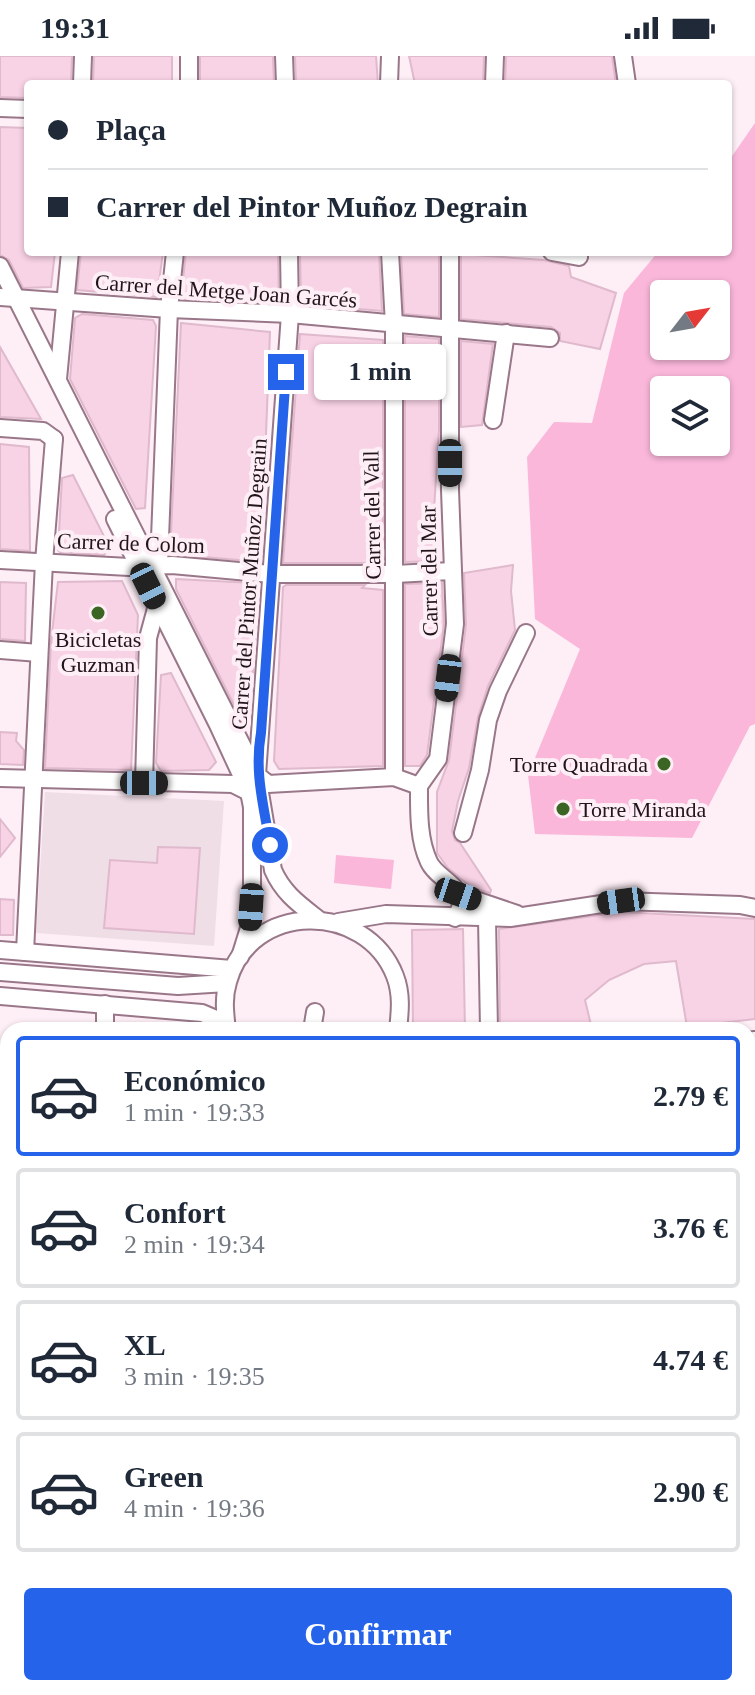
<!DOCTYPE html>
<html lang="es">
<head>
<meta charset="utf-8">
<style>
  :root { --surface:#fff; --page:#f2f2f3; --text:#1f2937; --muted:#747a83; --line:#e0e1e3; --accent:#2563eb }
  body { margin:0; font-family:Georgia,serif; background:var(--page); color:var(--text); height:100vh; display:flex; flex-direction:column; font-size:30px; white-space:nowrap }
  * { box-sizing:border-box; margin:0 }
  p { font-size:26px; color:var(--muted) }
  .icon { flex:none; width:44px; height:44px; fill:none; stroke:currentColor; stroke-width:2; stroke-linecap:round; stroke-linejoin:round }
  .map { position:relative; flex:1; overflow:hidden }
  .drawer { position:absolute; left:0px; top:966px; width:756px; height:674px; display:flex; flex-direction:column; background:var(--surface); border-radius:24px 24px 0 0; box-shadow:0 2px 6px #0004 }
  .drawer>* { flex:none }
  .hud { position:absolute; left:24px; top:24px; width:708px; height:176px; border-radius:8px; box-shadow:0 2px 6px #0004; display:grid; align-content:center; height:176px; padding:0 24px; background:var(--surface) }
  .needle { width:52px; rotate:59deg }
  .fabs { position:absolute; left:650px; top:224px; display:grid; gap:16px }
  .fabs a { display:grid; place-items:center; width:80px; height:80px; border-radius:8px; background:var(--surface); box-shadow:0 2px 6px #0004; font-size:40px }
  .end { position:absolute; width:36px; height:36px; margin:-18px; border:10px solid #2563eb; background:#fff; box-shadow:0 0 0 4px #fff }
  .from { border-radius:50% }
  .bubble { position:absolute; height:56px; border-radius:8px; background:var(--surface); box-shadow:0 2px 6px #0004; font-size:26px; font-weight:800; line-height:56px; text-align:center }
  .car { position:absolute; width:24px; height:48px; margin:-24px -12px; border-radius:10px; box-shadow:0 0 6px 2px #0007; background:linear-gradient(#222 24%,#8ab4d8 0 40%,#222 0 76%,#8ab4d8 0 86%,#222 0) }
  .hud b { display:flex; align-items:center; gap:28px; height:76px; font-size:30px }
  .hud b+b { border-top:2px solid var(--line) }
  .hud i { width:20px; height:20px; background:var(--text) }
  ul { padding:14px 0 0; list-style:none }
  li { display:flex; align-items:center; gap:24px; height:120px; margin:0 16px 12px; padding:0 8px; border:4px solid var(--line); border-radius:8px }
  li div { flex:1 }
  li b { display:block; font-size:30px }
  li em { font-style:normal; font-weight:800 }
  li.active { border-color:var(--accent) }
  li>.icon { width:72px; height:72px; stroke-width:1.5 }
  .action { display:flex; gap:16px; margin-top:auto; padding:16px 24px }
  .action a { flex:1; height:92px; border-radius:8px; background:var(--accent); color:#fff; font-size:32px; font-weight:800; line-height:92px; text-align:center }
  .status { display:flex; justify-content:space-between; align-items:center; height:56px; padding:0 40px; background:var(--surface); direction:ltr }
  .status svg { height:22px; fill:currentColor }
  .map>svg:first-child { display:block }
</style>
</head>
<body>
<div class="status"><b>19:31</b><svg viewBox="0 0 49 12"><path d="M0 12V9h3v3zM5 12V6h3v6zM10 12V3h3v9zM15 12V0h3v12zM26 1h20v11H26zM47 4h2v5h-2z"/></svg></div>
<div class="map">
<svg width="755" height="1639" viewBox="0 0 755 1639">
  <rect width="100%" height="100%" fill="#feeef6"/>
  <polygon fill="#f0dee7" points="45,736 224,745 214,890 36,877"/>
  <g fill="#fab7da" fill-rule="evenodd">
    <path d="M 755,67 L 755,668 L 750,670 L 692,782 L 535,778 L 528,719 L 580,593 L 535,563 L 527,401 L 554,366 L 592,367 L 624,237 L 658,196 L 728,196 L 728,106 ZM 716,238 L 716,290 L 664,290 L 664,238 ZM 664,334 L 716,334 L 716,386 L 664,386 Z"/>
    <polygon points="336,799 394,804 391,833 334,827"/>
    <polygon points="544,1632 681,1632 685,1639 545,1639"/>
  </g>
  <g fill="#f8d2e5" stroke="#dfb9cc" stroke-width="2">
    <polygon points="0,0 72,0 71,28 28,28 28,42 0,41"/>
    <polygon points="94,0 172,0 172,28 93,28"/>
    <polygon points="200,0 273,0 274,28 200,28"/>
    <polygon points="295,0 376,0 378,28 296,28"/>
    <polygon points="409,0 484,0 483,28 415,28"/>
    <polygon points="506,0 612,0 616,28 505,28"/>
    <polygon points="0,71 28,72 28,196 55,196 51,231 23,232 9,204 0,199"/>
    <polygon points="81,196 163,196 157,241 77,234"/>
    <polygon points="186,196 278,196 279,247 181,242"/>
    <polygon points="300,196 379,196 382,255 301,248"/>
    <polygon points="401,196 439,196 439,261 404,258"/>
    <polygon points="461,198 544,204 569,210 571,221 616,237 600,293 560,285 560,277 551,271 461,263"/>
    <polygon points="82,258 153,264 156,270 145,452 136,453 70,323 75,262"/>
    <polygon points="181,267 270,276 261,506 170,498"/>
    <polygon points="300,278 383,284 383,507 283,507"/>
    <polygon points="405,280 439,283 439,374 434,454 437,505 405,506"/>
    <polygon points="461,285 493,288 482,369 461,371"/>
    <polygon points="0,291 41,363 0,361"/>
    <polygon points="0,388 29,391 30,495 0,493"/>
    <polygon points="73,419 110,492 104,499 60,496 58,494 62,422"/>
    <polygon points="513,509 511,535 515,574 488,630 478,661 469,712 458,745 452,775 455,784 460,787 491,834 490,837 471,831 448,812 437,797 437,736 449,704 466,569 464,517"/>
    <polygon points="176,523 253,527 258,532 250,663 243,667 176,533"/>
    <polygon points="122,525 138,559 131,714 45,712 51,585 58,526"/>
    <polygon points="0,526 26,527 25,585 0,583"/>
    <polygon points="442,527 444,568 427,699 420,710 405,710 405,528"/>
    <polygon points="286,529 365,529 362,532 383,534 383,710 279,713 274,705 283,531"/>
    <polygon points="171,617 216,706 209,714 161,715 156,707 161,619"/>
    <polygon points="0,676 17,677 16,685 24,694 23,709 0,708"/>
    <polygon points="0,763 15,782 0,801"/>
    <polygon points="158,791 200,792 194,878 104,872 110,804 157,807"/>
    <polygon points="0,843 14,844 13,879 0,879"/>
    <polygon points="622,856 755,863 755,963 687,971 676,905 644,908 609,924 585,944 591,969 500,972 499,873"/>
    <polygon points="463,873 465,974 413,974 412,874"/>
  </g>
  <g fill="none" stroke-linecap="round" stroke-linejoin="round">
    <g stroke="#997789" stroke-width="20">
      <g id="minor">
        <polyline points="189,0 189,28"/>
        <polyline points="284,0 285,28"/>
        <polyline points="623,0 627,28"/>
        <polyline points="82,28 83,0"/>
        <polyline points="389,28 390,0"/>
        <polyline points="494,28 495,0"/>
        <polyline points="0,52 28,53"/>
        <polyline points="289,196 290,258 257,719 268,728 394,721 419,730"/>
        <polyline points="390,196 394,269 394,721"/>
        <polyline points="552,196 579,201"/>
        <path d="M 0,210 L 257,719 L 273,814 C 283,837 299,848 318,863"/>
        <polyline points="0,241 169,253 290,258 550,282"/>
        <polyline points="58,323 70,196"/>
        <polyline points="493,364 506,277"/>
        <polyline points="0,372 43,375 54,383"/>
        <polyline points="115,463 218,669 249,736 252,751 252,829 249,872 240,901"/>
        <polyline points="0,504 129,511 172,509 271,518 395,518 452,515"/>
        <polyline points="159,508 169,253 175,196"/>
        <polyline points="0,594 39,597"/>
        <polyline points="0,722 233,728 249,736"/>
        <polyline points="144,727 148,582 157,549"/>
        <polyline points="419,730 438,703 455,568 450,434 450,196"/>
        <path d="M 419,730 C 419,754 418,783 429,806 C 435,820 458,828 461,844 C 462,851 458,857 455,862"/>
        <polyline points="463,777 480,714 488,664 498,635 526,577"/>
        <polyline points="458,838 517,858"/>
        <polyline points="487,862 489,974"/>
        <polyline points="338,866 386,858 510,862 621,845 740,849 755,852"/>
        <polyline points="0,894 232,913"/>
        <polyline points="25,896 44,506 54,383"/>
        <polyline points="0,916 178,930 227,927"/>
        <polyline points="0,940 202,957 216,963 227,974"/>
        <polyline points="105,948 105,974"/>
        <path d="M 227,974 C 225,957 223,942 228,926 C 250,845 366,845 395,920 C 402,938 400,956 398,974"/>
        <polyline points="312,974 315,956"/>
        <polyline points="748,985 755,984"/>
        <polyline points="748,1050 755,1044"/>
        <polyline points="748,1247 755,1244"/>
        <polyline points="748,1571 755,1568"/>
        <polyline points="699,1632 703,1639"/>
        <polyline points="722,1632 725,1639"/>
      </g>
    </g>
    <use href="#minor" stroke="#fff" stroke-width="16"/>
  </g>
  <g fill="none" stroke-linecap="round" stroke-linejoin="round">
    <path stroke="#2563eb" stroke-width="10" d="M 270,789 C 264,750 254,717 261,677 L 286,316"/>
  </g>
  <g fill="#3a6522" stroke="#feeef6" stroke-width="3">
    <circle cx="98" cy="557" r="8"/>
    <circle cx="664" cy="708" r="8"/>
    <circle cx="563" cy="753" r="8"/>
  </g>
  <g text-anchor="middle" dominant-baseline="central" stroke-width="8" stroke-linejoin="round" paint-order="stroke">
    <g font-size="22" fill="#21141b" stroke="#feeef6">
      <text transform="translate(226 235) rotate(4)">Carrer del Metge Joan Garcés</text>
      <text transform="translate(372 459) rotate(-91)">Carrer del Vall</text>
      <text transform="translate(131 487) rotate(2)">Carrer de Colom</text>
      <text transform="translate(429 515) rotate(-91)">Carrer del Mar</text>
      <text transform="translate(249 528) rotate(-86)">Carrer del Pintor Muñoz Degrain</text>
    </g>
    <g font-size="22" fill="#21141b" stroke="#feeef6">
      <text x="98" y="583">Bicicletas<tspan x="98" dy="25">Guzman</tspan></text>
      <text x="648" y="708" text-anchor="end">Torre Quadrada</text>
      <text x="579" y="753" text-anchor="start">Torre Miranda</text>
    </g>
  </g>
</svg>
<div class="fabs">
<a><svg class="needle" viewBox="-14 -14 28 28"><path d="M0-13l5 13h-10z" fill="#e53935"/><path d="M0 13l5-13h-10z" fill="#747a83"/></svg></a>
<a><svg class="icon" aria-label="layers" viewBox="0 0 24 24"><path d="M12 4l9 5-9 5-9-5zM3 14l9 5 9-5"/></svg></a>
</div>
<i class="end from" style="left:270px;top:789px"></i>
<i class="end" style="left:286px;top:316px"></i>
<div class="bubble" style="left:314px;top:288px;width:132px">1 min</div>
<i class="car" style="left:450px;top:407px;rotate:180deg"></i>
<i class="car" style="left:148px;top:530px;rotate:154deg"></i>
<i class="car" style="left:448px;top:622px;rotate:187deg"></i>
<i class="car" style="left:144px;top:727px;rotate:90deg"></i>
<i class="car" style="left:458px;top:838px;rotate:109deg"></i>
<i class="car" style="left:621px;top:845px;rotate:262deg"></i>
<i class="car" style="left:251px;top:851px;rotate:184deg"></i>
<div class="hud">
<b><i class="from"></i>Plaça</b>
<b><i></i>Carrer del Pintor Muñoz Degrain</b>
</div>
<section class="drawer">
<ul>
<li class="active"><svg class="icon" aria-label="car" viewBox="0 0 24 24"><path d="M5 17H2v-5l4-1 3-4h7l3 4 3 1v5h-3M9 17h6M6 11h13"/><circle cx="7" cy="17" r="2"/><circle cx="17" cy="17" r="2"/></svg><div><b>Económico</b><p>1 min · 19:33</p></div><em>2.79 €</em></li>
<li><svg class="icon" aria-label="car" viewBox="0 0 24 24"><path d="M5 17H2v-5l4-1 3-4h7l3 4 3 1v5h-3M9 17h6M6 11h13"/><circle cx="7" cy="17" r="2"/><circle cx="17" cy="17" r="2"/></svg><div><b>Confort</b><p>2 min · 19:34</p></div><em>3.76 €</em></li>
<li><svg class="icon" aria-label="car" viewBox="0 0 24 24"><path d="M5 17H2v-5l4-1 3-4h7l3 4 3 1v5h-3M9 17h6M6 11h13"/><circle cx="7" cy="17" r="2"/><circle cx="17" cy="17" r="2"/></svg><div><b>XL</b><p>3 min · 19:35</p></div><em>4.74 €</em></li>
<li><svg class="icon" aria-label="car" viewBox="0 0 24 24"><path d="M5 17H2v-5l4-1 3-4h7l3 4 3 1v5h-3M9 17h6M6 11h13"/><circle cx="7" cy="17" r="2"/><circle cx="17" cy="17" r="2"/></svg><div><b>Green</b><p>4 min · 19:36</p></div><em>2.90 €</em></li>
</ul>
<div class="action"><a>Confirmar</a></div>
</section>
</div>
</body>
</html>
